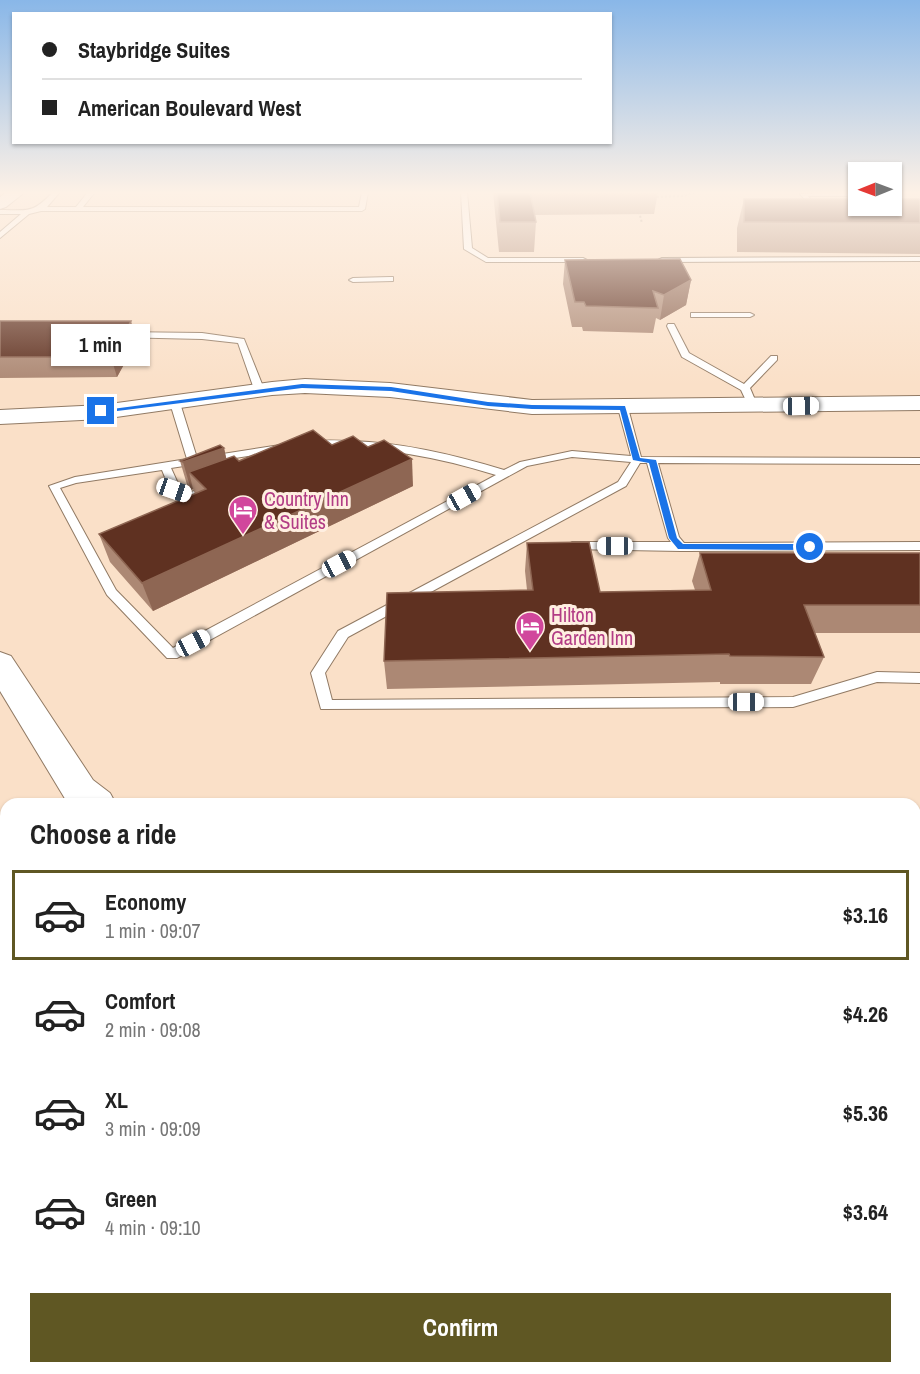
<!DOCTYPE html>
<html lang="en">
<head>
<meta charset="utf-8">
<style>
  :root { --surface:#fff; --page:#f2f2f2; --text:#222; --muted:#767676; --line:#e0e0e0; --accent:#5f5723 }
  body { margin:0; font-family:"Archivo Narrow",sans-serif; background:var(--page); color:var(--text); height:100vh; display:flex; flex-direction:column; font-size:22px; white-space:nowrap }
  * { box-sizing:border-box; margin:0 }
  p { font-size:20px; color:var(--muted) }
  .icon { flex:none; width:33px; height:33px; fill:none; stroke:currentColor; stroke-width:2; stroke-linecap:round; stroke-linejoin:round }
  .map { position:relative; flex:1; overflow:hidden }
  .panel { position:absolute; left:0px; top:798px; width:921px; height:576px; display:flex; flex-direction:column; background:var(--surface); border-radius:18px 18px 0 0; box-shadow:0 2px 4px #0004 }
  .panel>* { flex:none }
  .hud { position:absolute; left:12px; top:12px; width:600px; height:132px; border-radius:0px; box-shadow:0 2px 4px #0004; display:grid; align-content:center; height:132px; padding:0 30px; background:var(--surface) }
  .needle { width:39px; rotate:269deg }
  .buttons { position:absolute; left:848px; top:162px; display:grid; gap:12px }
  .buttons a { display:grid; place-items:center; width:54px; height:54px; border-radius:0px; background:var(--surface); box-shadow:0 2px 4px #0004; font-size:30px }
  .end { position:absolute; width:27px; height:27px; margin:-14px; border:8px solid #1a73e8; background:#fff; box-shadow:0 0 0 3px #fff }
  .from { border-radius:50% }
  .bubble { position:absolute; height:42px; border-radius:0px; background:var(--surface); box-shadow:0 2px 4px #0004; font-size:20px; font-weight:800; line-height:42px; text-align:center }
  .car { position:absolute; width:18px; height:36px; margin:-18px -9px; border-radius:8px; box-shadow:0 0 4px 2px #0007; background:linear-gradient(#fff 24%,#345 0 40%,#fff 0 76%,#345 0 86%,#fff 0) }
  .hud b { display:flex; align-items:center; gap:21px; height:57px; font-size:22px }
  .hud b+b { border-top:2px solid var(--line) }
  .hud i { width:15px; height:15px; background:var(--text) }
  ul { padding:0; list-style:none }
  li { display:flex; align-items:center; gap:18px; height:90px; margin:0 12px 9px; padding:0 18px; border:3px solid transparent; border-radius:0px }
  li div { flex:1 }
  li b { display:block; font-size:22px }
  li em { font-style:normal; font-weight:800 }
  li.on { border-color:var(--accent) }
  li>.icon { width:54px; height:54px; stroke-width:1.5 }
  h2 { padding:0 30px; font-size:27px; line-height:72px }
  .cta { display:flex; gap:12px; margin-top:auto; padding:12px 30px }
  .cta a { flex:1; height:69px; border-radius:0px; background:var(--accent); color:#fff; font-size:24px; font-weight:800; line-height:69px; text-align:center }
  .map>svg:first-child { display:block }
</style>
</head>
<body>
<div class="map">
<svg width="920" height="1374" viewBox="0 0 920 1374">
  <rect width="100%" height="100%" fill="#fae0c8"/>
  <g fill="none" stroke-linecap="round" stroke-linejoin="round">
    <g stroke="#917a64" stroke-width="2">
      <g id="service">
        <path d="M 53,192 L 60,192 L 47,207 L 76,207 L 88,192 L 95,192 L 83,207 L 359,207 L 362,192 L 368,192 L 365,209 L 362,211 L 41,211 L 29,214 L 0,238 L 0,232 L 21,214 L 0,214 L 0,210 C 29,210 32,214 53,192 Z"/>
        <polygon points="461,192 467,192 472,248 488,258 583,258 587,260 583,262 486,262 464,249"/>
        <polygon points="849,192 858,198 858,203 847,196 808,196 821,213 818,215 800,194"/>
        <polygon points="920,257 920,261 662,262 658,260 662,258"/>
        <polygon points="390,277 393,277 393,281 353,282 349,280 353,278"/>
        <polygon points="691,313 750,313 754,315 750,317 691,317"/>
        <polygon points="668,324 674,324 689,353 744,384 771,356 777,356 777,360 750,388 758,407 756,409 750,409 741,390 682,357 667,326"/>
        <polygon points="119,332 202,333 244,339 264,389 259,392 254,389 238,343 202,339 116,337 115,335"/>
        <path d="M 175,400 L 180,403 L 197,458 L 280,445 L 285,448 L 280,451 L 171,468 L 180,488 L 191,492 L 207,487 L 212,490 L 191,499 L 171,492 L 162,470 L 76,483 L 60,488 L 116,590 L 173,648 L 496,475 C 436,456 377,446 314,447 L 309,444 L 310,442 C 324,439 339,441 353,441 C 405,443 455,455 504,470 L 520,462 L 572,451 L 631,456 L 618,408 L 623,405 L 628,408 L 641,457 L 920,458 L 920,464 L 658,463 L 679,537 L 684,543 L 920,542 L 920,550 L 681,551 L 568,549 L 566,546 L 572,542 L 671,542 L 668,538 L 647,463 L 640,463 L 626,486 L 348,637 L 325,673 L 332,700 L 793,697 L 877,672 L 920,673 L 920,683 L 877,682 L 793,707 L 321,709 L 311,673 L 338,631 L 618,482 L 631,462 L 572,457 L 527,466 L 177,658 L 167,658 L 107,595 L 49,486 L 75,477 L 187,459 L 170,403 Z"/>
      </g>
    </g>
    <g stroke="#917a64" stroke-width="2">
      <g id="tertiary">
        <polygon points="6,192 25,192 6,207 0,209 0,197"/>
        <polygon points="305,379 390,383 532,400 920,396 920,410 532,414 390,397 305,393 272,395 102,419 0,424 0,410 102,405 272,382"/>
        <polygon points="0,652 11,656 93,780 110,793 116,804 70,804 67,802 0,691"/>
        <polygon points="915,851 920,852 920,886 915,885"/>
      </g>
    </g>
    <g stroke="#917a64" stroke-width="2">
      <g id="motorway">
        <polygon points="0,820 6,822 6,860 0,858"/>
        <rect x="915" y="992" width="5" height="44"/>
        <rect x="0" y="1024" width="6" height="46"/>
        <rect x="915" y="1114" width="5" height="98"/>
        <polygon points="0,1119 6,1119 6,1167 0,1169"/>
        <polygon points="129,1368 195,1368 193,1374 126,1374"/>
      </g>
    </g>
    <g stroke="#b19d8b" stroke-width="2" stroke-dasharray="2 2" stroke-linecap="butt">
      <polyline points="653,197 683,196 697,192"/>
      <polyline points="639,212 642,223"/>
    </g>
    <use href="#service" fill="#fff" fill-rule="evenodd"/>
    <use href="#tertiary" fill="#fff" fill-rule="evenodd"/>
    <use href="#motorway" fill="#fff" fill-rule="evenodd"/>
  </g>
  <g fill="#ac8874">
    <polygon points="493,192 658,192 654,214 535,215 536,222 534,252 499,252"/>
    <polygon points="744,199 920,201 920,254 737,252 737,228"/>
    <polygon points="565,260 691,280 686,305 660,320 656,318 653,333 583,331 582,327 572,327 563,284"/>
    <polygon points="0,321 137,341 117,377 0,378"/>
    <polygon points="332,445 413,486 153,611 110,562 99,534 195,494 193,489 191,490 188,488 180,461 224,448 226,459 239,461"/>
    <polygon points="527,543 600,592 695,590 692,581 700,553 920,553 920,633 815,633 824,657 811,684 720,684 720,682 387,689 384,661 527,590 525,571"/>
  </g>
  <g fill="#8e6653">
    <polygon points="691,280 686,305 660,320 664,295"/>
    <polygon points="131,321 137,341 117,377 111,357"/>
    <polygon points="224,448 230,475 189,472 193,489 191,490 183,462"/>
    <polygon points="412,459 413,486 153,611 142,583"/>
  </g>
  <g fill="#5f3121" stroke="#8e6653" stroke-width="1.5">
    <polygon points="497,192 530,192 536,222 500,222"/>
    <polygon points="744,199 858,199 858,206 891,206 891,199 919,199 920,201 920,223 744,222"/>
    <polygon points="680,259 691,280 664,295 653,291 658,308 586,306 584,302 575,302 565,260"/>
    <polygon points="0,321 131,321 111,357 0,357"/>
    <polygon points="313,430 332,445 353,436 368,447 384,440 412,459 142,583 99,534 206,489 189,472 234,456 239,461"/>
    <polygon points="220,445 224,448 183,462 180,461"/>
    <polygon points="589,542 600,592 711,590 700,553 920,553 920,605 804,605 824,657 730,656 729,654 384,661 387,593 533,590 527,543"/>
  </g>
  <linearGradient id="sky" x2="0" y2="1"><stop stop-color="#89b7e8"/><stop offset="0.5" stop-color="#fdf1e6"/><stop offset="1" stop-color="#fdf1e6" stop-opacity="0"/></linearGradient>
  <rect width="920" height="385" fill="url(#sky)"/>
  <polygon fill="#1a73e8" points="302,384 391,387 488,402 532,405 625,406 640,458 656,460 677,538 683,544 810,544 815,547 810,550 678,549 669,538 649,463 633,460 620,410 532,409 488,406 391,391 302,388 101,413 97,411"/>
  <defs>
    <g id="hotel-pin" transform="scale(1.5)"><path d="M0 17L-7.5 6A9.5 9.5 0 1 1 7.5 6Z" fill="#d1479c" stroke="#ffefe1"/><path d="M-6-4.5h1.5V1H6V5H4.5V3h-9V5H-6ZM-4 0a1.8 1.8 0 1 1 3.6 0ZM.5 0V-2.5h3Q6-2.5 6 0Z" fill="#fff"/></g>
  </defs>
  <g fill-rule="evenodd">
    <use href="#hotel-pin" x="243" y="510"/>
    <use href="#hotel-pin" x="530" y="626"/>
  </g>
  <g text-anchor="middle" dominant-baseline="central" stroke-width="6" stroke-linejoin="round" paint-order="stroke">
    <g font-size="20" fill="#b23c85" stroke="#ffefe1" text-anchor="start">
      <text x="264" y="498">Country Inn<tspan x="264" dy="23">&amp; Suites</tspan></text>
      <text x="551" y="614">Hilton<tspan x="551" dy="23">Garden Inn</tspan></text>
    </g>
  </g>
</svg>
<div class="buttons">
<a><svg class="needle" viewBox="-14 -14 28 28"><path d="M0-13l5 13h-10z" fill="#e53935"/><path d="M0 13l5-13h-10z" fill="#767676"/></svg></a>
</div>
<i class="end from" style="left:810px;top:547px"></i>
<i class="end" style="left:101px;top:411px"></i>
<div class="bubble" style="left:51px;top:324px;width:99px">1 min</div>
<i class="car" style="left:801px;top:406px;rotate:89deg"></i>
<i class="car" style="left:174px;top:490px;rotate:109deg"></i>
<i class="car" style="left:464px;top:497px;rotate:61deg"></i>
<i class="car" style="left:615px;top:546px;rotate:270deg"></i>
<i class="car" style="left:339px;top:564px;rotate:62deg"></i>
<i class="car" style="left:193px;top:643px;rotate:62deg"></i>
<i class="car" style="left:746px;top:702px;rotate:90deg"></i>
<div class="hud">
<b><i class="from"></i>Staybridge Suites</b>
<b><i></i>American Boulevard West</b>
</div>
<section class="panel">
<h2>Choose a ride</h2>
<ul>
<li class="on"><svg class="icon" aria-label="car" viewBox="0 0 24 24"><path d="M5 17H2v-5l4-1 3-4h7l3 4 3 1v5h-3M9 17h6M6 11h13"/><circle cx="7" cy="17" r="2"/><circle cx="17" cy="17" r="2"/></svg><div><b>Economy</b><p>1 min · 09:07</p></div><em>$3.16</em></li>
<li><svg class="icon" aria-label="car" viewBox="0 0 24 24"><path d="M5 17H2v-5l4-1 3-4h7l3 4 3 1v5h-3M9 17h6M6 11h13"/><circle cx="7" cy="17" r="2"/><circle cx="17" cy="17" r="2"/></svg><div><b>Comfort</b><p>2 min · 09:08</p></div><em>$4.26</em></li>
<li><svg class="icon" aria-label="car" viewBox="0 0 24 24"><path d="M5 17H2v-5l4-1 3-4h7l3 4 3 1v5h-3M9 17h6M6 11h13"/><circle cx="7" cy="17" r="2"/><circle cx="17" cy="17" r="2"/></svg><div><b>XL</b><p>3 min · 09:09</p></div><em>$5.36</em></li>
<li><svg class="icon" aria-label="car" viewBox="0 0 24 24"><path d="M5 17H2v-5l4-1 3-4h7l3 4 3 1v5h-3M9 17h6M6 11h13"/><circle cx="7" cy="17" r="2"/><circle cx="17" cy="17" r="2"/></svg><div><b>Green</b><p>4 min · 09:10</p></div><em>$3.64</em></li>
</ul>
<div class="cta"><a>Confirm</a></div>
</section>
</div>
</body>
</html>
